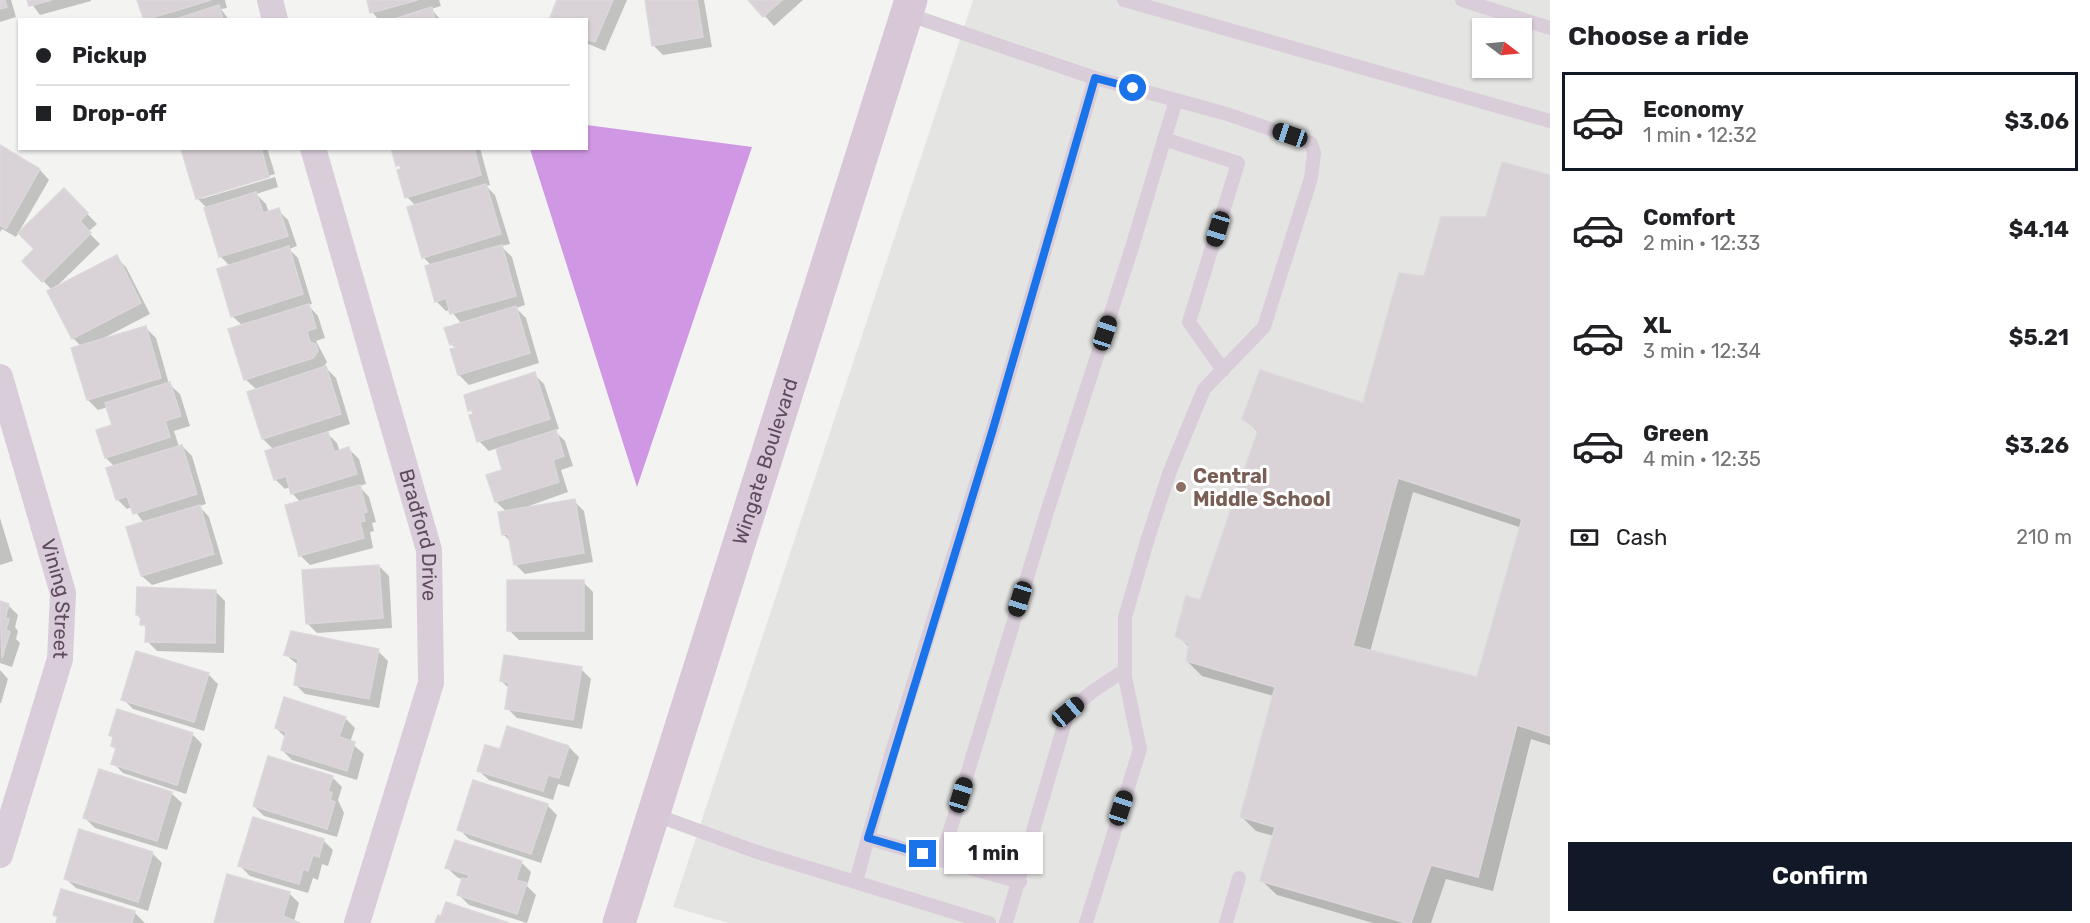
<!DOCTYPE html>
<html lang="en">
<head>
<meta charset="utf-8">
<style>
  :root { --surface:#fff; --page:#f6f6f6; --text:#202124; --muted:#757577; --line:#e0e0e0; --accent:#111827 }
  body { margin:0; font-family:Rubik,sans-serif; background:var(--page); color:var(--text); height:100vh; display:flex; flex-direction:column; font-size:22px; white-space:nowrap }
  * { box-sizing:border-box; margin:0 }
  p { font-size:20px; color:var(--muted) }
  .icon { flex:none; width:33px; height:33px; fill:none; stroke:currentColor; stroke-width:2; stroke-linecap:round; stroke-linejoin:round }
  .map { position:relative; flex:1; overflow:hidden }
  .drawer { display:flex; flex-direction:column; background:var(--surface); width:540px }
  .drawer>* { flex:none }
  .top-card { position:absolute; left:18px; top:18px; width:570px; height:132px; border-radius:0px; box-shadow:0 2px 4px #0004; display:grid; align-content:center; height:132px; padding:0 18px; background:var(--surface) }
  .needle { width:39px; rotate:106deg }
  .tools { position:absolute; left:1472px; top:18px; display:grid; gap:12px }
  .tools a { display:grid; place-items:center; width:60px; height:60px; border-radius:0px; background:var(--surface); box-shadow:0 2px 4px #0004; font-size:30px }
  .end { position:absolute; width:27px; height:27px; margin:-14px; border:8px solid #1a73e8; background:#fff; box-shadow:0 0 0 3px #fff }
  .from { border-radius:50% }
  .bubble { position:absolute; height:42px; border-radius:0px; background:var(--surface); box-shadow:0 2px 4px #0004; font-size:20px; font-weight:700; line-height:42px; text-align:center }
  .car { position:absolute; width:18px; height:36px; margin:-18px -9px; border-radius:8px; box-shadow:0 0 4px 2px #0007; background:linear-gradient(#222 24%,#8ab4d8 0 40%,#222 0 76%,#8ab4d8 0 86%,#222 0) }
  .top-card b { display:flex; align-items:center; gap:21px; height:57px; font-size:22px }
  .top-card b+b { border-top:2px solid var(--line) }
  .top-card i { width:15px; height:15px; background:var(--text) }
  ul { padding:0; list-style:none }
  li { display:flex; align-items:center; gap:18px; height:99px; margin:0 12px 9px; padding:0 6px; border:3px solid transparent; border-radius:0px }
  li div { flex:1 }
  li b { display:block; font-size:22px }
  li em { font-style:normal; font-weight:700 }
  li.active { border-color:var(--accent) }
  li>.icon { width:54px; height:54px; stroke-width:1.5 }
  h2 { padding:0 18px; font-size:27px; line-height:72px }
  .pay { display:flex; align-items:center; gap:15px; height:66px; padding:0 18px; font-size:22px }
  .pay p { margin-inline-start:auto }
  .button { display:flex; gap:12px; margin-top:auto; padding:12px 18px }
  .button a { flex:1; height:69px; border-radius:0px; background:var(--accent); color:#fff; font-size:24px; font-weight:700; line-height:69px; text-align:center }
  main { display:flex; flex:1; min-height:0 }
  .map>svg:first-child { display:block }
</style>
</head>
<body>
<main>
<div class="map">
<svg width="1550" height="923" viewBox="0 0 1550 923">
  <rect width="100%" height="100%" fill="#f3f4f2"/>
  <path fill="#e4e5e3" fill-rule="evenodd" d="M 973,0 L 1550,0 L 1550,923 L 728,923 L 673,907 ZM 1482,28 L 1521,28 L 1521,68 L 1482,68 Z"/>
  <polygon fill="#d098e4" points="587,125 752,147 637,487 530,149 586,148"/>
  <g fill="#0003" fill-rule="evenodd">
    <polygon points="0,0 11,0 16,17 0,22"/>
    <polygon points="29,0 91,0 91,1 40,15"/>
    <polygon points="139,0 225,0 227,8 221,9 229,20 145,20"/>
    <polygon points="369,0 439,0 441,6 431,9 441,20 379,20 372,12"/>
    <polygon points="559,0 627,0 605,51 586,43 586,20"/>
    <polygon points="646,0 704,0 712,47 663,55 653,45"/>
    <polygon points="750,0 803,0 774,26"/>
    <polygon points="0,147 40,170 49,180 16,237 2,229 0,232"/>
    <polygon points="185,148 267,148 275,174 201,196 201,199 275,177 278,187 256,194 266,204 269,213 278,210 288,220 297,246 289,249 298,258 312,304 308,305 318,316 325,338 316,341 327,362 322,369 326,368 336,378 350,424 326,432 337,443 340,452 349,449 359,459 366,484 359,486 369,497 376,522 372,523 374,531 370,532 373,548 310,565 300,555 301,503 292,493 290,487 285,489 275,479 274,450 263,439 257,390 245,379 243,326 232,316 230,266 220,256 208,209 197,198"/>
    <polygon points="393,148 480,148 490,185 486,186 495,195 510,244 501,246 512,257 525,305 516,308 526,318 539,363 469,385 459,375 452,350 456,349 451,344 462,324 450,310 446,311 436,301 432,266 423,257 416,206 407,197 403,170 398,165"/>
    <path d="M 1550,177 L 1550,745 L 1531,739 L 1493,891 L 1446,879 L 1431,923 L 1373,923 L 1277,895 L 1262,881 L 1274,836 L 1256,831 L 1241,816 L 1274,696 L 1202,676 L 1187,661 L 1190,648 L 1177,635 L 1201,602 L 1259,433 L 1244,419 L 1364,405 L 1425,278 L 1487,219 ZM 1413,492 L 1522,528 L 1478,679 L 1370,652 Z"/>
    <polygon points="64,190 97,224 88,232 100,244 56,287 116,257 126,267 150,314 100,340 146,328 156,338 169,384 180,394 190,426 174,431 179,447 182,446 192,456 206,504 199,506 209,517 223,564 152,585 142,576 144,523 132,507 127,509 117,499 115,467 106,458 114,426 108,407 98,410 88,400 82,347 73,338 52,290 24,261 36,249"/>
    <polygon points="534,374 544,384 559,429 554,430 565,441 573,466 561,470 568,492 515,511 574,501 584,511 593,562 525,574 515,564 511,542 503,534 507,512 496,502 504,471 497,448 489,451 479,441 475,415 470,410"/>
    <polygon points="0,518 13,561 0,565"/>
    <polygon points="379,566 389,576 392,628 317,633 307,623"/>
    <polygon points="583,582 593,592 593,640 519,640 509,630"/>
    <polygon points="215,591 225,601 224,653 157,651 147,641 147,630 138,615"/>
    <polygon points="0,603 9,606 18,615 15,627 18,631 16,639 20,643 12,667 0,663"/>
    <polygon points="378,651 388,661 379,708 305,694 295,684 298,665 286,655"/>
    <polygon points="581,669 591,679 582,729 517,718 507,708 510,689 501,681"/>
    <polygon points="0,670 8,679 1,703 0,703"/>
    <polygon points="208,674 218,684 204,731 133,709 123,699"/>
    <polygon points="345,718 355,728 350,742 364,754 357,780 292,760 282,750 286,738 276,728"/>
    <polygon points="508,728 569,747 579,757 569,787 558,784 553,800 489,780 479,771 501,751"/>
    <polygon points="192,734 202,744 186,794 123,773 113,763 117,750 113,745 114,739 110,735"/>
    <polygon points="100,771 172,794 182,803 167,850 95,828 85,818"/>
    <polygon points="332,777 342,787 338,800 344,813 337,837 264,816 254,806"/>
    <polygon points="547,805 557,815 541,863 469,839 459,829"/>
    <polygon points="323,840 333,850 328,866 322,864 318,880 313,878 308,893 250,876 240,866"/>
    <polygon points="152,853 162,863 148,911 76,888 66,879"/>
    <polygon points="521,862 531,872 527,886 536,895 527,923 469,905 459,895 463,880 457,877 447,868"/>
    <polygon points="62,890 135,913 145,923 58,923 59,919 55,915"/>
    <polygon points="289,893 299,903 294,921 300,923 215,923"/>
  </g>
  <g fill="#d9d2d7" stroke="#dcd7db" stroke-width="1.5" fill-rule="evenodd">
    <polygon points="0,0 5,0 7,7 0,9"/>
    <polygon points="27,0 52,0 29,6"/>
    <polygon points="137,0 211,0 144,20"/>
    <polygon points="367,0 418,0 370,13"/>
    <polygon points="557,0 613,0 595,42 586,39 586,20 549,20"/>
    <polygon points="645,0 697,0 703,37 652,46"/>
    <polygon points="748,0 782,0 763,17"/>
    <polygon points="219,5 223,20 173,20"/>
    <polygon points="432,7 435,20 391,20"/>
    <polygon points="0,145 40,169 6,229 0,225"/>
    <polygon points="261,148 269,177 196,199 181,149"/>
    <polygon points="391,148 474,148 481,175 405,198 397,170 401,169 400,165 396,166"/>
    <path d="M 1502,162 L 1550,175 L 1550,736 L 1517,725 L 1478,877 L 1431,865 L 1411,923 L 1406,923 L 1260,881 L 1275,827 L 1240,817 L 1275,687 L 1186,661 L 1189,644 L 1175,636 L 1186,596 L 1200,600 L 1258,430 L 1242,419 L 1260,370 L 1363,403 L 1399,273 L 1424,276 L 1441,217 L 1486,217 ZM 1398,478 L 1522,519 L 1477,677 L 1353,646 Z"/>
    <polygon points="486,184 501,234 422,258 407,207"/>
    <polygon points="64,188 88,213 80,221 91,233 42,282 22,261 34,249 18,233"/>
    <polygon points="256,192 263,213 279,208 288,236 219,257 204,208"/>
    <polygon points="502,245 516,296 450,314 446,298 435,302 425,266"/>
    <polygon points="289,246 303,294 231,317 217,269"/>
    <polygon points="117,255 141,303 72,339 47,291"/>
    <polygon points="309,304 316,328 307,331 310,342 316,344 318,351 313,358 244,380 228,329"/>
    <polygon points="516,306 530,353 458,375 450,349 455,348 453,343 450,345 444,328"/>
    <polygon points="146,326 161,378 87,400 71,348"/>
    <polygon points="326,366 341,414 262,439 247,392"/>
    <polygon points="535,372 550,419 477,442 469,415 473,414 472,410 468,411 464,395"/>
    <polygon points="170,382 181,416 165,421 170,437 105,458 96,430 112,425 105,403"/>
    <polygon points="556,430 564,456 553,460 559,482 495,502 486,475 502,470 496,449"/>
    <polygon points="328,432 334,452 349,447 357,474 291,494 286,476 274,480 265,451"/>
    <polygon points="182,445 197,494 133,514 127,496 116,500 106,468"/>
    <polygon points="360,485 367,512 363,513 365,521 360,522 364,538 299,556 285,505"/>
    <polygon points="575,499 584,553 514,565 508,534 502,535 498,512"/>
    <polygon points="200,505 214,554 141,576 126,527"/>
    <polygon points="379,565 383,618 306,624 302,570"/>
    <rect x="507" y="580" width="77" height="51"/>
    <polygon points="137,587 216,590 215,643 145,642 146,625 140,625 141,615 136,615"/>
    <polygon points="0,601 9,604 5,618 9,619 6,630 10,632 2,658"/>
    <polygon points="291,631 379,649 369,699 294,685 298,659 284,655"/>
    <polygon points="136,651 209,673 194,722 121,700"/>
    <polygon points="504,655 582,667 573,720 505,709 509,683 500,681"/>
    <polygon points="284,697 346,717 339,737 355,742 347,771 281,750 286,732 275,728"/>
    <polygon points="117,709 193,733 177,785 111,764 116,748 111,746 113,737 109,735"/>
    <polygon points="507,726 569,746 559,778 548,775 543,791 477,771 485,745 500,749"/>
    <polygon points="268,756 333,776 328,791 332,793 330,800 335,802 327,829 253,806"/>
    <polygon points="99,769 172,792 157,841 83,818"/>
    <polygon points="473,780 548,804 531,854 457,830"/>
    <polygon points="253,817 324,839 319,857 313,855 308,871 303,869 299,884 238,866"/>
    <polygon points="79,829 153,852 138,902 64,879"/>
    <polygon points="455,840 522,861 516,880 527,883 517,914 457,895 462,878 468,879 469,875 445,868"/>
    <polygon points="227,874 290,892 283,916 300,923 214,923"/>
    <polygon points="61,889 135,911 132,923 56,923 58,917 53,915"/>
    <polygon points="446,902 509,923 435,923 438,915 441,916"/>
  </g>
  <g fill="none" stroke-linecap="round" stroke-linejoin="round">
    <g stroke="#dacdda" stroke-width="14">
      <polyline points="1124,0 1550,121"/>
      <polyline points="1462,0 1550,28"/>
      <polyline points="907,14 1095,78 1227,114 1311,143 1314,153 1311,178 1264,327 1204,389 1170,471 1148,538 1125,617 1125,677 1140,749 1086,923"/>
      <polyline points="1164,139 1238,163 1189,322 1223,370"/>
      <polyline points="653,814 757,852 989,923"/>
      <polyline points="868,838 941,860"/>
      <polyline points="856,881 892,752 993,429 1095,78"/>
      <polyline points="1020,882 941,860 1047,512 1133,244 1176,100"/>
      <polyline points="1006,923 1068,712 1093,691 1125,670"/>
      <polyline points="1226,923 1239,878"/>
    </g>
    <g stroke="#dacdda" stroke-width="26">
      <polyline points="270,0 275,20"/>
      <path id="s1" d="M 313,148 L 429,550 L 431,683 L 357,923"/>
      <path id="s2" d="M 0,377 L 63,593 L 60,659 L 0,855"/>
    </g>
    <path stroke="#d8c7d7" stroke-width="33" id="s3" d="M 619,923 L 911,0"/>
  </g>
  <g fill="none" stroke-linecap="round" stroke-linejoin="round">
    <polyline stroke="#1a73e8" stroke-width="8" points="923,854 868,838 993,429 1095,78 1133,88"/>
  </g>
  <circle fill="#8d6e63" stroke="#fff" stroke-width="2" cx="1181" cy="487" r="6"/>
  <g text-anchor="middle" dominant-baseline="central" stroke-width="6" stroke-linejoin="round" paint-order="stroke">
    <g font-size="20" fill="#5e4b5e" stroke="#fff">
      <text stroke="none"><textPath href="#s3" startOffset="484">Wingate Boulevard</textPath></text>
      <text stroke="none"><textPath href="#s1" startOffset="402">Bradford Drive</textPath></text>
      <text stroke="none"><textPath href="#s2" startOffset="230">Vining Street</textPath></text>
    </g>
    <g font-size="20" font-weight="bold" fill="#785e54" stroke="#fff" text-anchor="start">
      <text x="1193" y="476">Central<tspan x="1193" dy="23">Middle School</tspan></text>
    </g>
  </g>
</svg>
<div class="tools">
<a><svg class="needle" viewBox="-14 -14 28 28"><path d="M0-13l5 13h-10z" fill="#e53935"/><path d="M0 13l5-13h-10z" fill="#757577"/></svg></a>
</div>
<i class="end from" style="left:1133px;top:88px"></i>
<i class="end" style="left:923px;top:854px"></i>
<div class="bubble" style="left:944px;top:832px;width:99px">1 min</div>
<i class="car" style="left:1290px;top:135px;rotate:289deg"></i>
<i class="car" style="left:1218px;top:229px;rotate:197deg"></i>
<i class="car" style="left:1105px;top:333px;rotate:18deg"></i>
<i class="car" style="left:1020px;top:599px;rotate:197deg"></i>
<i class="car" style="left:1068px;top:712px;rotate:50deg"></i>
<i class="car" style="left:961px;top:795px;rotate:17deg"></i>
<i class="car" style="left:1121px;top:808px;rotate:18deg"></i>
<div class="top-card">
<b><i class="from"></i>Pickup</b>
<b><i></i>Drop-off</b>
</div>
</div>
<section class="drawer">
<h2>Choose a ride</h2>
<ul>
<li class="active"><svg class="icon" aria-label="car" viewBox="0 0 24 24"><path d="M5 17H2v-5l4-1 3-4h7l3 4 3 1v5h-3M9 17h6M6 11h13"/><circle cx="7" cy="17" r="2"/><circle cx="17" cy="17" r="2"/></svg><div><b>Economy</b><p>1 min · 12:32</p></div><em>$3.06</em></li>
<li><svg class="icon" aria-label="car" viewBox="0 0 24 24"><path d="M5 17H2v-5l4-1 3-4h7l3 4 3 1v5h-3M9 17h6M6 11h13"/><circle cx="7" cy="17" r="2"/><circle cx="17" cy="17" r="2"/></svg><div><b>Comfort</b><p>2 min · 12:33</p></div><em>$4.14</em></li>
<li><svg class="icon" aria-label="car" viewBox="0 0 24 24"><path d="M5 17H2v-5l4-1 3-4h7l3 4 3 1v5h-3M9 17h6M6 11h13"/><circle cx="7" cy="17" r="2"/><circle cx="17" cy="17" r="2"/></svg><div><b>XL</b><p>3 min · 12:34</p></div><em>$5.21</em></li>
<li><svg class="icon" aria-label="car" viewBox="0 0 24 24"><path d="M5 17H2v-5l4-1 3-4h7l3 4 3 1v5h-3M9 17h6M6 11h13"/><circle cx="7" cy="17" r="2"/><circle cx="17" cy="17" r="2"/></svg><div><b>Green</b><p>4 min · 12:35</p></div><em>$3.26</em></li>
</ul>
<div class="pay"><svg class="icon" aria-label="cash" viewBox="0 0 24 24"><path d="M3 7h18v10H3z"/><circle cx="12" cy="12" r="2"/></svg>Cash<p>210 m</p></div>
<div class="button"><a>Confirm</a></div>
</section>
</main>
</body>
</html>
